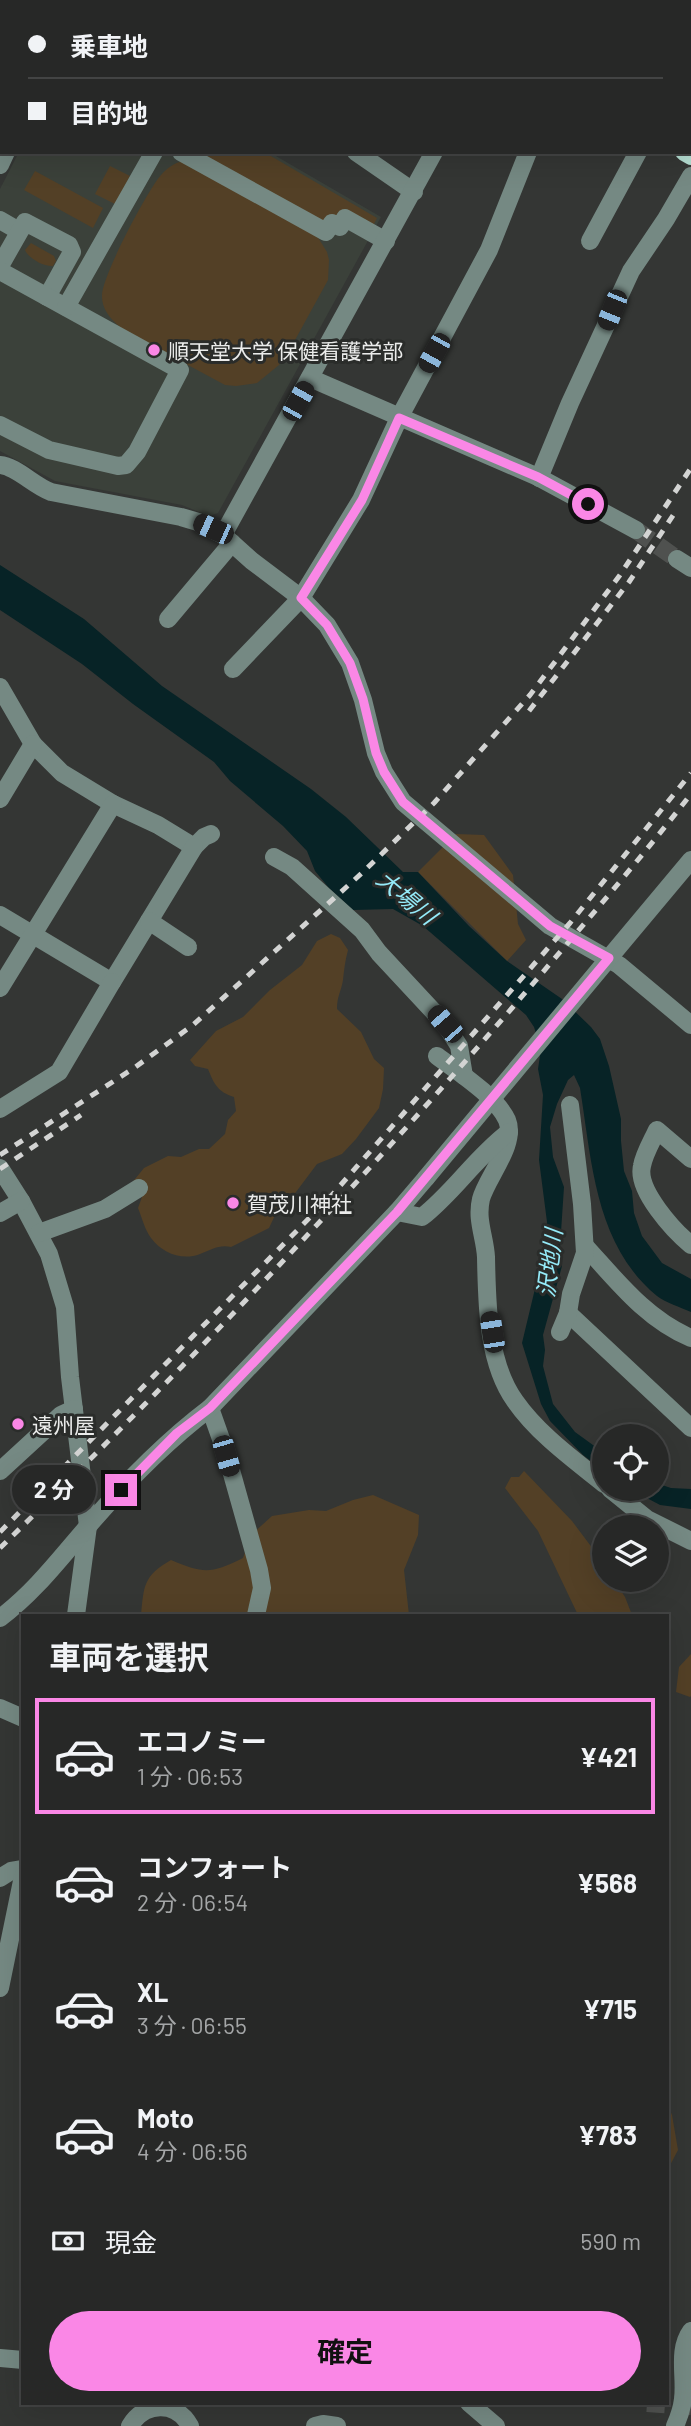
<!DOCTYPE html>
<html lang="ja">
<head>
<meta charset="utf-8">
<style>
  :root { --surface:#272827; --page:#2f302f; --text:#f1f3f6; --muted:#a4a6a7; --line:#434444; --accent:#fa87e6 }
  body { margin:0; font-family:Barlow,"Noto Sans JP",sans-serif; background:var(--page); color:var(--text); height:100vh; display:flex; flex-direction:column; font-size:26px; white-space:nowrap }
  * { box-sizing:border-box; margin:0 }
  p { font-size:23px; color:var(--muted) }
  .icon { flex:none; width:38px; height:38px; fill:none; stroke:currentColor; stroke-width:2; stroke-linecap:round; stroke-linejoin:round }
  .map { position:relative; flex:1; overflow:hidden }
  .sheet { position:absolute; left:21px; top:1614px; width:648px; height:791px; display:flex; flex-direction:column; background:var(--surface); border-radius:0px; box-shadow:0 7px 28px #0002,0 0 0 2px var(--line) }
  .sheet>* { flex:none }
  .banner { position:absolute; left:0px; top:0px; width:691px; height:154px; box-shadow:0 7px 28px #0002,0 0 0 2px var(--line); display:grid; align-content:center; height:154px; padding:0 28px; background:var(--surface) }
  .tools { position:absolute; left:592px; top:1424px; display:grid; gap:14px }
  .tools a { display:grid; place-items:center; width:77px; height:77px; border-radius:50%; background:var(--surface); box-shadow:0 7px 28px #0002,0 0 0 2px var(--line); font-size:35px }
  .end { position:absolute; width:32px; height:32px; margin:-16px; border:9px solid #fa87e6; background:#111; box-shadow:0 0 0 4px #111 }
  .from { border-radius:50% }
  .bubble { position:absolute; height:49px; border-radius:24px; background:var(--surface); box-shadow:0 7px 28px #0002,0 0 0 2px var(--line); font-size:23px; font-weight:700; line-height:49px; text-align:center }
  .car { position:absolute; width:21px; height:42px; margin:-21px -10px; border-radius:9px; box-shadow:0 0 5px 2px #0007; background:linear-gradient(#222 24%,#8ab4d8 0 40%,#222 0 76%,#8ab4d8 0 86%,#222 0) }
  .banner b { display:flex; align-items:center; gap:24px; height:66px; font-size:26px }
  .banner b+b { border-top:2px solid var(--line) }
  .banner i { width:18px; height:18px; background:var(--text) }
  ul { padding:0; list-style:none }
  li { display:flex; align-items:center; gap:21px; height:116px; margin:0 14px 10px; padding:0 14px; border:4px solid transparent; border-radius:0px }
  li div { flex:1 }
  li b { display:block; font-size:26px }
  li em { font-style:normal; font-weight:700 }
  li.active { border-color:var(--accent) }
  li>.icon { width:63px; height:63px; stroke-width:1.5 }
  h2 { padding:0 28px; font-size:32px; line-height:84px }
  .pay { display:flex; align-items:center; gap:18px; height:77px; padding:0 28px; font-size:26px }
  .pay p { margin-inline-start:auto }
  .action { display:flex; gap:14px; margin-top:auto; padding:14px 28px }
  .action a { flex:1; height:80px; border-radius:42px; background:var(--accent); color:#111; font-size:28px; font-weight:700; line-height:80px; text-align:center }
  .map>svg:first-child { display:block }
</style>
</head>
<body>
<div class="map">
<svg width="691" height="2426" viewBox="0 0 691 2426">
  <rect width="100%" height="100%" fill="#343634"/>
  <polygon fill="#3b413a" points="19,152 269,152 381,217 218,513 209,516 182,505 55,481 0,451 0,189"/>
  <g fill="#534026">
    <polygon points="210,152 264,152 377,218 373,226 344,209 337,219 326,224 206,158"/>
    <path d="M 183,161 L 314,231 L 327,252 L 329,260 L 328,280 L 289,351 L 279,365 L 257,383 L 236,386 L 225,385 L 125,331 C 114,322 102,312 102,296 C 101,278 147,191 161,175 C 167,168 174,163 183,161 Z"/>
    <polygon points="110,166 130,176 115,204 95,194"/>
    <polygon points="35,171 103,208 93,228 24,190"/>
    <path d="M 31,243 L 54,256 L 56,261 L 53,266 C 44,267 28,258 25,250 Z"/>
    <polygon points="456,834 484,835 513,875 518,924 526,940 507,961 418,872"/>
    <path d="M 331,934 L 340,938 L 348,950 C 345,961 344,970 343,980 C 341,992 337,996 337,1009 L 361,1032 L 374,1059 L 384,1068 L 383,1089 L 379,1108 L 356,1139 L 342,1154 L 317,1164 L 290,1200 L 279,1207 L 269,1228 L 231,1247 C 220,1244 210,1250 200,1254 C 182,1261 162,1253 151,1238 C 145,1230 142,1218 138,1208 L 142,1197 L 131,1184 L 144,1168 L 168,1156 L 181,1157 L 199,1149 L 209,1149 L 225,1134 L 228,1120 L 236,1111 L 234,1097 C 218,1092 214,1084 208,1069 L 195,1066 L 190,1060 L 216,1031 L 243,1017 L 270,990 L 302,965 L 317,941 Z"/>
    <polygon points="524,1471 572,1521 590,1545 604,1565 604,1580 614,1580 625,1597 632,1615 578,1615 538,1531 505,1488 511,1477 519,1477"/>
    <path d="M 373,1495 L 419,1515 L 418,1535 L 404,1570 L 409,1615 L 141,1615 C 144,1586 143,1576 171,1560 C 205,1574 210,1574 243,1558 L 251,1535 L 272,1516 L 309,1510 L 326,1511 L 353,1500 Z"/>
    <polygon points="691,1654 691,1696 690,1697 676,1692 679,1667"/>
    <polygon points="667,2103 672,2115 678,2150 667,2171"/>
  </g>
  <g fill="#072326">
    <path d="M 0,565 L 84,619 L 162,686 L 311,789 L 346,817 L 403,872 L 418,872 L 469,926 L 507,961 L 562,999 L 591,1027 L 600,1039 L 609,1066 L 621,1119 L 621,1141 L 624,1171 L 632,1191 L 634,1213 L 642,1236 L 662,1263 L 691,1279 L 691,1312 C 680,1307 666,1303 657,1296 C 595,1245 592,1162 580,1088 L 574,1075 L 568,1080 L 557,1104 L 550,1127 L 553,1157 L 564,1187 L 560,1247 L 562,1266 L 543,1335 L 545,1350 L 543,1366 L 553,1404 L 575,1432 L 604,1453 L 604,1471 L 583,1455 L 550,1421 L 541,1404 L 522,1343 L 539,1272 L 547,1222 L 539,1160 L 543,1095 L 538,1069 L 541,1049 L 534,1027 L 526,1015 L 423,926 L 393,909 L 353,910 L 329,888 L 315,871 L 307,851 L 283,826 L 230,781 L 214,762 L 133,704 L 82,664 L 0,610 Z"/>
    <polygon points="656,1483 671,1488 691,1489 691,1509 660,1505 630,1489 656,1489"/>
  </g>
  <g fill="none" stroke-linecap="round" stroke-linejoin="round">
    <g stroke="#4f514f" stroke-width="18" stroke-dasharray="18 9" stroke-linecap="butt">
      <polyline points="636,530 677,559"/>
      <polyline points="647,2403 691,2406"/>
    </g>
    <g stroke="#758983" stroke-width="18">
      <polyline points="88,0 91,2"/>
      <polyline points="203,0 205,2"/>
      <polyline points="138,2 139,0"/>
      <polyline points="239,2 240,0"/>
      <polyline points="344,2 345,0"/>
      <polyline points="543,2 545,0"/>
      <polyline points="0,62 2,58"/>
      <polyline points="690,92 691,91"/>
      <polyline points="181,152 326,232 332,223 340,227 345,218 386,241"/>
      <polyline points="356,152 414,192"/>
      <polyline points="0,165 6,152"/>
      <polyline points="0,220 19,231"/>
      <polyline points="590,241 638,152"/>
      <polyline points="0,266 25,222 69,245 72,252 47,297"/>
      <polyline points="0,271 180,370 137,452 126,465 118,466 49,450 0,425"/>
      <polyline points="66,307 154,152"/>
      <polyline points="310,378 538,477 636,530"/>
      <path d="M 0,465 C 16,466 34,486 51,492 L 181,517 L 198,522 L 223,535 L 252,561 L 301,598 L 327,625 L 350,663 L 363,700 L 376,753 L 384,772 L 403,802 L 550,926 L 619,965 L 691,1025"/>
      <polyline points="539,478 570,403 631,271 666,219 691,176"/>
      <polyline points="223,535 434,152"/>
      <polyline points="677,559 691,568"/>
      <polyline points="168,619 232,543"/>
      <polyline points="233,669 301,598 361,500 399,418 489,250 528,152"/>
      <polyline points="0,687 33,744 62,773 113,804 158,825 194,847 204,837 211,834"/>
      <polyline points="0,799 33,744"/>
      <polyline points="274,857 292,867 362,930 379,953 445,1024 459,1046 464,1076"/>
      <polyline points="0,915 112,982 194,847"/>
      <polyline points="149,921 188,947"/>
      <polyline points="604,964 691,860"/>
      <polyline points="0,988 113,804"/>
      <path d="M 437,1056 C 458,1072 496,1096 507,1120 C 517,1144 487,1177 481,1199 C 476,1220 485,1237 486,1257 C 487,1303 487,1362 515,1401 C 538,1434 573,1459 604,1484"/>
      <polyline points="0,1109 59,1072 112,982"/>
      <path d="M 691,1159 L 657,1130 C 652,1141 644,1154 642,1166 C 636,1190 674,1231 691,1245"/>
      <polyline points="0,1168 21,1201 49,1254 65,1307 70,1377 88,1526 76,1615"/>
      <path d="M 397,1212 L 422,1217 C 454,1192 475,1158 509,1132"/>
      <polyline points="0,1213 21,1201"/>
      <polyline points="39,1233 105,1209 139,1188"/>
      <path d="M 585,1246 C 617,1281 646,1319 691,1338"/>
      <polyline points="568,1313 691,1428"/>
      <polyline points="560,1332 568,1313 571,1294 585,1253 582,1204 570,1105"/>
      <polyline points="210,1408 227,1456 259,1570 262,1588 256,1615"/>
      <polyline points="0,1471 61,1415 74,1409"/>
      <polyline points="610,1489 647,1519 691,1541"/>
      <path d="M 0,1618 C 35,1592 61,1557 89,1525 C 126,1482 165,1442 210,1408 L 397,1212 L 426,1178"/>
      <polyline points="0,1708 23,1718"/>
      <polyline points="0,1878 11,1871 23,1869"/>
      <polyline points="0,1988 23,1876"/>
      <polyline points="0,2358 23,2360"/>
      <polyline points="469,2403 496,2426"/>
      <path d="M 130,2426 C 144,2402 176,2400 190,2426"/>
      <polyline points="315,2426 323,2424 337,2426"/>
      <path d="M 675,2426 C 679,2417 682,2408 683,2399 C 686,2377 677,2350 691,2331"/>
    </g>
    <g stroke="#b3dcd0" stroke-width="18">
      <polyline points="320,0 322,2"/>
      <polyline points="684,152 691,156"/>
    </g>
    <g stroke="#d3d4d3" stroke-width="5" stroke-dasharray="9 9" stroke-linecap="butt">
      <polyline points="529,711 629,582 678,508"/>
      <polyline points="0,1155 134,1068 193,1025 362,873 434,803 530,695 620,575 691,468"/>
      <polyline points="0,1169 81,1115"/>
      <polyline points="0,1532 332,1195 570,923 691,773"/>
      <path d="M 0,1548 C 178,1375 349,1196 512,1008 C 572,938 634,867 691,794"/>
    </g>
    <polyline stroke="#758983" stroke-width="18" points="426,1178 604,964"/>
  </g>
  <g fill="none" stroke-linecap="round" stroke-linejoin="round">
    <polyline stroke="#fa87e6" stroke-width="9" points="121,1490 177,1433 210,1408 397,1212 609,958 550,926 403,802 384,772 376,753 363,699 350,663 327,625 301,598 362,500 399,418 538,477 588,504"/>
  </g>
  <g fill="#fa87e6" stroke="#2a2c2a" stroke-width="2.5">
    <circle cx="154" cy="350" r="7"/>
    <circle cx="233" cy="1203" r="7"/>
    <circle cx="18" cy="1424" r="7"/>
  </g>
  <g text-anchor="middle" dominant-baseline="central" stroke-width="6" stroke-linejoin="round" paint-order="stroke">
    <g font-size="21" fill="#ebeceb" stroke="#2a2c2a" text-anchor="start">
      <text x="168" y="350">順天堂大学 保健看護学部</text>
      <text x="247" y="1203">賀茂川神社</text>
      <text x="32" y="1424">遠州屋</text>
    </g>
    <g font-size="23" font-style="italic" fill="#95ebf9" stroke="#2a2c2a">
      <text transform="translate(407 897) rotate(40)">大場川</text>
      <text transform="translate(549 1263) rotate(-83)">沢地川</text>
    </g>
  </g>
</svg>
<div class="tools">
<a><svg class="icon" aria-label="locate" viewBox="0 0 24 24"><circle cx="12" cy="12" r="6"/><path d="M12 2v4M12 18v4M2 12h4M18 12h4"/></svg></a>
<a><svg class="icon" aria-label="layers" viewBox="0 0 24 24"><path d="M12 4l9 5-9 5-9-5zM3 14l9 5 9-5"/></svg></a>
</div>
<i class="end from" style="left:588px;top:504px"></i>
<i class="end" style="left:121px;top:1490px"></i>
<div class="bubble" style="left:12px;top:1465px;width:84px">2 分</div>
<i class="car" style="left:612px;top:310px;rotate:202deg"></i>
<i class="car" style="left:434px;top:353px;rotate:209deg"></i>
<i class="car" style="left:298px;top:401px;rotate:29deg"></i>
<i class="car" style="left:213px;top:529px;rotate:294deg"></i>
<i class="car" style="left:445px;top:1024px;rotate:319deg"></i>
<i class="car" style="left:492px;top:1332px;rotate:351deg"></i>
<i class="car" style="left:226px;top:1456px;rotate:164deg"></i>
<div class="banner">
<b><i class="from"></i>乗車地</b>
<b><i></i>目的地</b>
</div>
<section class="sheet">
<h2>車両を選択</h2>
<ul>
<li class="active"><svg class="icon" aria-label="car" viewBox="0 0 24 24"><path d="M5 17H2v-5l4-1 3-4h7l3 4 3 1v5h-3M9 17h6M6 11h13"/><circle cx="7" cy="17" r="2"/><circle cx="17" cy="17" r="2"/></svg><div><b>エコノミー</b><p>1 分 · 06:53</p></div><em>¥421</em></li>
<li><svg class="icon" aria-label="car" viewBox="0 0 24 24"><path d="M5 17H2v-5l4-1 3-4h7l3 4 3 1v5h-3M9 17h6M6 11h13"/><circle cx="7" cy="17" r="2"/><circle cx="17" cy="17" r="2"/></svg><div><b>コンフォート</b><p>2 分 · 06:54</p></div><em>¥568</em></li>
<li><svg class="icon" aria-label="car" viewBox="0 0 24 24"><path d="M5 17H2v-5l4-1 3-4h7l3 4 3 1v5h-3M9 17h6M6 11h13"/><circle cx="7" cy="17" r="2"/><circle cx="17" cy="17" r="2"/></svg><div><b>XL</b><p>3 分 · 06:55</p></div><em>¥715</em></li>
<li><svg class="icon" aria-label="car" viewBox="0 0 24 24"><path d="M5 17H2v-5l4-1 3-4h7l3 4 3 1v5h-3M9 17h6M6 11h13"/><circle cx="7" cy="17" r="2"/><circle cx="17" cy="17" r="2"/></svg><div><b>Moto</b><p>4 分 · 06:56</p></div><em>¥783</em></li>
</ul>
<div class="pay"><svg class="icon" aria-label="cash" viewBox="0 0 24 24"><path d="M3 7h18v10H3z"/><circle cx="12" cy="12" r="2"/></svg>現金<p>590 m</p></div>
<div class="action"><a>確定</a></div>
</section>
</div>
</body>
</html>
